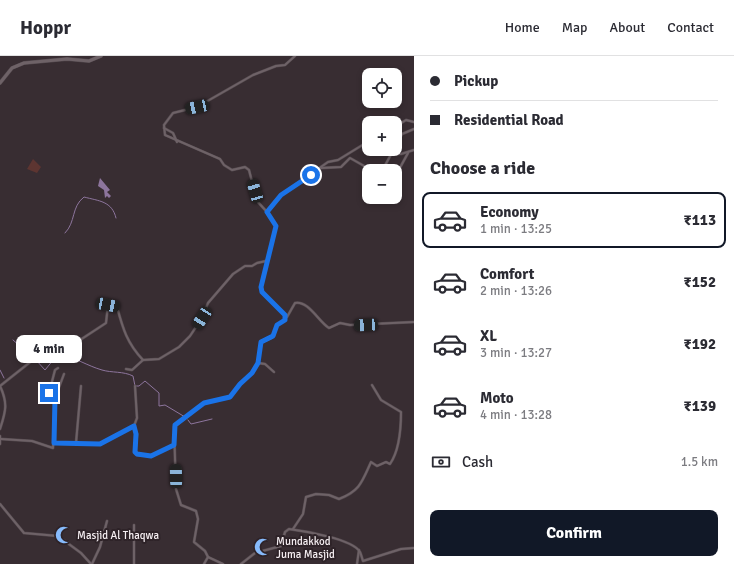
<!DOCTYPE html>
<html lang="en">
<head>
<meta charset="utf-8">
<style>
  :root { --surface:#fff; --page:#f2f2f3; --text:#2b2b33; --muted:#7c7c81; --line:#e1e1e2; --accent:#111827 }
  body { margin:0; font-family:Signika,sans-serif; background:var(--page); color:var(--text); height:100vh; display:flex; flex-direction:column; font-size:15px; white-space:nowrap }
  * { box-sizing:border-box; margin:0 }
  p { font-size:13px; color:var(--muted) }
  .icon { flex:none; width:22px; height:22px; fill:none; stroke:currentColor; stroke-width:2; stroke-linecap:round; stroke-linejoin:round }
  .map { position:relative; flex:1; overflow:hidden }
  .details { display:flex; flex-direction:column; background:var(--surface); width:320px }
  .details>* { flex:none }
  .guide { display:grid; align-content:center; height:88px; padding:0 16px; background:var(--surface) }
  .tools { position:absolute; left:362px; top:12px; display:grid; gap:8px }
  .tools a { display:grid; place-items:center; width:40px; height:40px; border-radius:8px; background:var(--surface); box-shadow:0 2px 6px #0003; font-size:20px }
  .end { position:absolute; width:18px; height:18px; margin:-9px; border:5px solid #1a73e8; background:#fff; box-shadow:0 0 0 2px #fff }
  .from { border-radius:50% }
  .bubble { position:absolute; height:28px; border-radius:8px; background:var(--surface); box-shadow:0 2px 6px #0003; font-size:13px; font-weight:700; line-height:28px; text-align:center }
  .car { position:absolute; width:12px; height:24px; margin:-12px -6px; border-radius:5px; box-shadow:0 0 3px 1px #0007; background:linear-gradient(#222 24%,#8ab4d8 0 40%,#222 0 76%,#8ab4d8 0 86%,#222 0) }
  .guide b { display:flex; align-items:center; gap:14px; height:38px; font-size:15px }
  .guide b+b { border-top:1px solid var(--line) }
  .guide i { width:10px; height:10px; background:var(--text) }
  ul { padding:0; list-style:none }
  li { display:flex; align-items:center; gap:12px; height:56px; margin:0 8px 6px; padding:0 8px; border:2px solid transparent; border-radius:8px }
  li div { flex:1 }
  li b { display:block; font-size:15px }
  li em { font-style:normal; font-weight:700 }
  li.current { border-color:var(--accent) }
  li>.icon { width:36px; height:36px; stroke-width:1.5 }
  h2 { padding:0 16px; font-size:18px; line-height:48px }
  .pay { display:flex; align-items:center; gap:10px; height:44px; padding:0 16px; font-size:15px }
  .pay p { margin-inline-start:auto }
  .primary-button { display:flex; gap:8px; margin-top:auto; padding:8px 16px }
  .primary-button a { flex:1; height:46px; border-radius:8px; background:var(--accent); color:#fff; font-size:16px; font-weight:700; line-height:46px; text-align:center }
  header { display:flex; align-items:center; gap:24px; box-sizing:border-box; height:56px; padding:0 20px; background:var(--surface); border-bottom:1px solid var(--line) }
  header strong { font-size:19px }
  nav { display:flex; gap:22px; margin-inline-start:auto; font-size:14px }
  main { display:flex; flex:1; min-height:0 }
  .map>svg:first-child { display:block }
</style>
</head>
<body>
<header>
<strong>Hoppr</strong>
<nav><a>Home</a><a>Map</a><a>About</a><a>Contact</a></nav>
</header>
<main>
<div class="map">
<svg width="414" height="508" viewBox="0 0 414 508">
  <rect width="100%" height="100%" fill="#382d32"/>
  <polygon fill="#5d3531" points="33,103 41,111 37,117 27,113"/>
  <polygon fill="#8d759d" points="100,122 110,134 107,136 111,140 109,142 107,140 105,142 104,134 98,130"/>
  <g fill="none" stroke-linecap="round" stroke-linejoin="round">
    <g stroke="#8d759d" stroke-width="1">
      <path d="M 65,177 C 76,166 71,151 84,141 C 99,145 112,145 116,162"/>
      <polyline points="13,284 34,302"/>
      <path d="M 36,304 L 45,314 L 54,303 L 62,299 C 76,302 88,310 102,314 C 112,317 123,315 133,320 L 135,330 L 139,330 L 145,325 L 159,337 L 159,350 L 165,349 L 185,361"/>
      <polyline points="0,314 4,322"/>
      <polyline points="188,364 191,368 212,363"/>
    </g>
    <g stroke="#53494e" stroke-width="3">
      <g id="street">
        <polyline points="369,69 369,70"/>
        <polyline points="395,71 406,64 414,66"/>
        <polyline points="164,72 173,77 177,86"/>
        <polyline points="395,91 402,78 414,73"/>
        <polyline points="393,98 401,98 414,94"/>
        <polyline points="321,112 341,111 350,102 373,115"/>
        <polyline points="382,115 394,93"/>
        <polyline points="396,119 408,97"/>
        <polyline points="267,156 257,145 249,114 245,111 232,114 224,109 220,103 165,79 164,69 173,57 197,51 253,19 276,10 285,9 295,0"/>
        <path d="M 287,261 L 295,247 C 308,244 319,266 329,272 L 340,267 L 350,269 L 414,266"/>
        <polyline points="258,307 265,308 274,316"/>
        <polyline points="126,313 132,314 143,304"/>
        <path d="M 0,330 L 53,288 L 59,285 L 77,286 L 106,267 L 108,249 L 117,251 C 123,273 127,287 143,304 L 159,303 L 179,291 L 190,280 L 202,262 L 208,247 L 233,218 L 245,210 L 252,210 L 257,207 L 266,205"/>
        <path d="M 0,330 C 8,347 6,355 0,373"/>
        <polyline points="55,342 64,318"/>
        <polyline points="134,370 137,378 135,396 137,399 151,400 174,389"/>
        <polyline points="0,380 0,388"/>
        <polyline points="1,383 32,385 53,392 55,342 49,337 55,314 58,312"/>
        <polyline points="54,387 100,388 134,370 137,362 135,330"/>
        <polyline points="76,387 81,330"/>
        <polyline points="0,448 24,477 58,480 81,497 91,508"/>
        <path d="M 293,473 L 303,458 L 306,441 L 316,438 L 329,439 L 339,443 C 360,435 362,426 371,406 L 377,410 L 386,406 L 390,408 C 399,395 401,371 401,356 L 381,344 L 372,329"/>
        <polyline points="208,501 205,495 194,486 198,463 196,455 181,449 176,433 174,371 204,347 230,341 240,327 252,317 258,307 261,286 271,282 274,279 277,269 285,264 285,259 262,236 261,231 276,170 267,156 281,139 328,106 338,104 369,85"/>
        <polyline points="92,508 100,491 107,465"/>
        <polyline points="134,508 134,469"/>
        <polyline points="204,508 208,501 223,508"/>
        <path d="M 241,508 L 255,497 L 281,490 L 285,476 L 289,473 C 304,475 353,483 360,496 C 361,498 362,502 363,505 L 401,493 L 414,492"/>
        <polyline points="357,508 359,494"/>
      </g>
    </g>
    <g stroke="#53494e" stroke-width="4">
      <polyline id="secondary" points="0,27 12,12 24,7 67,3 89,5 101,0"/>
    </g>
    <use href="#street" stroke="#6e6267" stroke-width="2"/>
    <use href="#secondary" stroke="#6e6267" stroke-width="3"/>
  </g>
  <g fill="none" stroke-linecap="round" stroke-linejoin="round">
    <polyline stroke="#1a73e8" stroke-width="5" points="49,337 55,342 54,387 100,388 134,370 136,378 135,396 137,398 151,400 174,389 175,369 204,347 230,341 240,328 252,317 258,307 261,286 273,280 277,269 285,264 285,259 262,236 261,231 276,170 267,156 281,139 311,119"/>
  </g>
  <defs>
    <g id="mosque-bare" transform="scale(1.38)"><path d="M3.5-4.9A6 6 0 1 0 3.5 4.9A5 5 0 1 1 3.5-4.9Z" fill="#87bbfc" stroke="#2e2328" stroke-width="2.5" paint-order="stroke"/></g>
  </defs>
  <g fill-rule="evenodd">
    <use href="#mosque-bare" x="64" y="479"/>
    <use href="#mosque-bare" x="263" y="491"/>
  </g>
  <g text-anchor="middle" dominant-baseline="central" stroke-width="4" stroke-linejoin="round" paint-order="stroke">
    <g font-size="11" fill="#f6eff2" stroke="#2e2328" text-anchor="start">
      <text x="77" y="479">Masjid Al Thaqwa</text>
      <text x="276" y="485">Mundakkod<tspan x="276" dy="13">Juma Masjid</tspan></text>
    </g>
  </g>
</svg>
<div class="tools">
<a><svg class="icon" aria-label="locate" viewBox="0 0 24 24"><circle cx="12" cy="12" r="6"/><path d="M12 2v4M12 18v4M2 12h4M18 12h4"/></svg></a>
<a>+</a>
<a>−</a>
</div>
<i class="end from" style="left:311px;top:119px"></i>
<i class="end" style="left:49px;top:337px"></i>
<div class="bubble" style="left:16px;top:279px;width:66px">4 min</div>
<i class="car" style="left:197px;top:51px;rotate:258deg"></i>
<i class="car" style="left:255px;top:135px;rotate:344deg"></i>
<i class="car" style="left:108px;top:249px;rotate:101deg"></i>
<i class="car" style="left:202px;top:262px;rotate:213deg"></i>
<i class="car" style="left:366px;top:269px;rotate:267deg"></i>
<i class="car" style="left:176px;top:420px;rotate:359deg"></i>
</div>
<section class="details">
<div class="guide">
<b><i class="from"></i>Pickup</b>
<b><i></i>Residential Road</b>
</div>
<h2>Choose a ride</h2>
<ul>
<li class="current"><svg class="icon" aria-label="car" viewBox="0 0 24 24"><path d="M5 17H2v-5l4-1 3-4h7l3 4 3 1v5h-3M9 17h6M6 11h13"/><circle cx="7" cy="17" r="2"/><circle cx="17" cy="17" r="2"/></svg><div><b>Economy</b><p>1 min · 13:25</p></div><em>₹113</em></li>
<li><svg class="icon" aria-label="car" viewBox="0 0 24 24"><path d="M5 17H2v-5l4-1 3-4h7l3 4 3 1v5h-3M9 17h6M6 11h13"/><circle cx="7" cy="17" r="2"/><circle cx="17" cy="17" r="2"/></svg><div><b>Comfort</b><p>2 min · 13:26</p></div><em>₹152</em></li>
<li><svg class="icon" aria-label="car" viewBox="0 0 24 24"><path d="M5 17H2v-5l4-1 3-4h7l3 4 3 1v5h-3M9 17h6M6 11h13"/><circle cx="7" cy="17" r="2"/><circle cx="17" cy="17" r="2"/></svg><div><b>XL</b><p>3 min · 13:27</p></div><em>₹192</em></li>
<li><svg class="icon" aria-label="car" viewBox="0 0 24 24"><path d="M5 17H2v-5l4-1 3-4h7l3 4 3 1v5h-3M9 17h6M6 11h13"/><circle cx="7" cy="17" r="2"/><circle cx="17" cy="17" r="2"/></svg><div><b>Moto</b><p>4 min · 13:28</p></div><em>₹139</em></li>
</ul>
<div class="pay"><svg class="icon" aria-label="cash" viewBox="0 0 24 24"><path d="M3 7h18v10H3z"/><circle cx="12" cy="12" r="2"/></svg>Cash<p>1.5 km</p></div>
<div class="primary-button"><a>Confirm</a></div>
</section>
</main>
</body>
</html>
